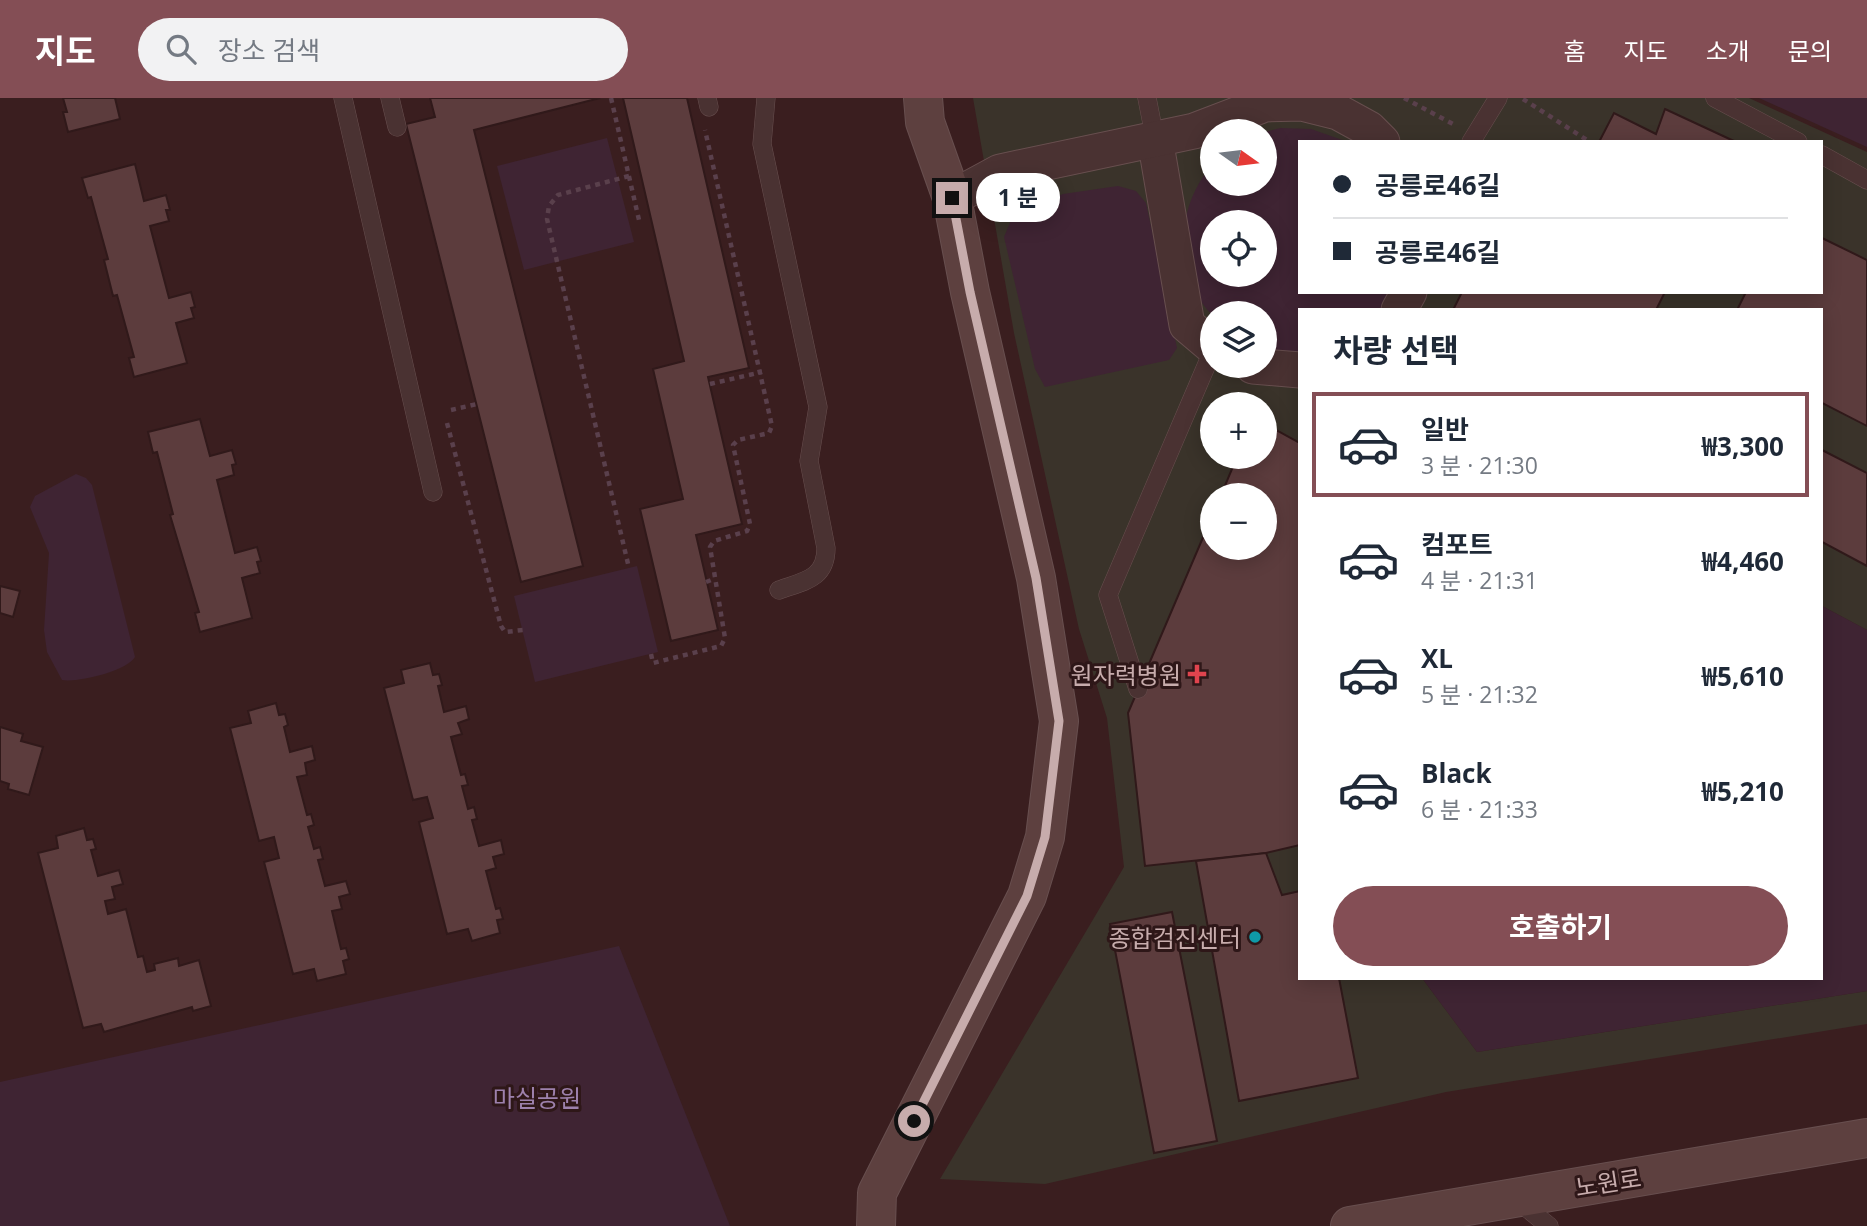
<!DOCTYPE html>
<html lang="ko">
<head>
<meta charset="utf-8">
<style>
  :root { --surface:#fff; --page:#f2f2f3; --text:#1f2937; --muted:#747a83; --line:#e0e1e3; --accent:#844e55 }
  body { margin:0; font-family:"Open Sans","Noto Sans KR",sans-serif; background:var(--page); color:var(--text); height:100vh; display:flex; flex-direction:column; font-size:26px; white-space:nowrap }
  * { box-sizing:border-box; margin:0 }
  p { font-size:23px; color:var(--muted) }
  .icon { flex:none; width:38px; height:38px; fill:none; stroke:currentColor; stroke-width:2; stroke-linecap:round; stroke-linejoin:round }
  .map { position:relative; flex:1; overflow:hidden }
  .panel { position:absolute; left:1298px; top:210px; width:525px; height:672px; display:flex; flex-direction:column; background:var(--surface); border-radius:0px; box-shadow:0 4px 18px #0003 }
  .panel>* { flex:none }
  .banner { position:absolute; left:1298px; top:42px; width:525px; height:154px; border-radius:0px; box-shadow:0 4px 18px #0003; display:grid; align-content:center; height:154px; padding:0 35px; background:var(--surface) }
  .needle { width:46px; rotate:104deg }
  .controls { position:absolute; left:1200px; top:21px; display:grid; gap:14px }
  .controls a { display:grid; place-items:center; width:77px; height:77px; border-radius:50%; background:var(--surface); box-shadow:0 4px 18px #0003; font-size:35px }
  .end { position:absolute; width:32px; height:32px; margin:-16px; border:9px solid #c7acac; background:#111; box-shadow:0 0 0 4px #111 }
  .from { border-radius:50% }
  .bubble { position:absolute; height:49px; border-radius:24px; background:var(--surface); box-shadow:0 4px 18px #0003; font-size:23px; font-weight:700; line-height:49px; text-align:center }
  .banner b { display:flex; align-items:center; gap:24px; height:66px; font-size:26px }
  .banner b+b { border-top:2px solid var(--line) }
  .banner i { width:18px; height:18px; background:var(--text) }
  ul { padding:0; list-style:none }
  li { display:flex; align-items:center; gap:21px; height:105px; margin:0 14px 10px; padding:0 21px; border:4px solid transparent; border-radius:0px }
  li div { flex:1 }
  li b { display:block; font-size:26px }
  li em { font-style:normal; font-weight:700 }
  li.current { border-color:var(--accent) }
  li>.icon { width:63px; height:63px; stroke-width:1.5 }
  h2 { padding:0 35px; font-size:32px; line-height:84px }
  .action { display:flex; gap:14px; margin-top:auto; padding:14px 35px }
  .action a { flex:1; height:80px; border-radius:42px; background:var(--accent); color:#fff; font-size:28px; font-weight:700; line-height:80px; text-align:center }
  header { display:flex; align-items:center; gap:42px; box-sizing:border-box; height:98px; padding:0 35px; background:var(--accent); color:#fff }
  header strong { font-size:33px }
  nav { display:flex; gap:38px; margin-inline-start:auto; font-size:24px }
  .search { width:490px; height:63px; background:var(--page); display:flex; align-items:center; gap:18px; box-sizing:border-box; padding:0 24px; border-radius:38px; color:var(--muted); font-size:26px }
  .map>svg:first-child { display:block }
</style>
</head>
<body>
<header>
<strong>지도</strong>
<div class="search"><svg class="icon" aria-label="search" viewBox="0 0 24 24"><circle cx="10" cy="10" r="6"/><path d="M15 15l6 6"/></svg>장소 검색</div>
<nav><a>홈</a><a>지도</a><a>소개</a><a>문의</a></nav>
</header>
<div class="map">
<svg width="1867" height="1128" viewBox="0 0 1867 1128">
  <rect width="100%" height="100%" fill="#3a1e1f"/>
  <path fill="#3a332a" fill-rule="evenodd" d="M 973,0 L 1749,0 L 1867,54 L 1867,532 L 1822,508 L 1822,212 L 1300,212 L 1300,880 L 1422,880 L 1477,954 L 1867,893 L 1867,926 L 1446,994 L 1045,1086 L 940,1081 L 1124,769 L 1107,620 L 1079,531 L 1014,235 ZM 1213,33 L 1265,33 L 1265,86 L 1213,86 ZM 1300,44 L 1822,44 L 1822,194 L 1300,194 ZM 1213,124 L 1265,124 L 1265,177 L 1213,177 ZM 1213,215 L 1265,215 L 1265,268 L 1213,268 ZM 1213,306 L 1265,306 L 1265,359 L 1213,359 ZM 1213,397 L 1265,397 L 1265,450 L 1213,450 Z"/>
  <g fill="#3f2433" fill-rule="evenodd">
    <polygon points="1759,0 1867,0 1867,49"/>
    <path d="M 1280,30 L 1311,31 L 1348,44 L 1300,44 L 1300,194 L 1393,194 L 1381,212 L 1300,212 L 1300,266 L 1265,257 L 1265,215 L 1213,218 C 1172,177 1175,108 1213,66 L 1213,86 L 1265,86 L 1265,34 ZM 1213,124 L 1265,124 L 1265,177 L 1213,177 Z"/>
    <polygon points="607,40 634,144 524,172 497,68"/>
    <polygon points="1118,88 1136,93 1146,105 1177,250 1169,262 1045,289 1035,271 1004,139 1014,115 1063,96"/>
    <path d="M 76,376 L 86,380 L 92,387 L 135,559 C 127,573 77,585 62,582 L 47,554 L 44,532 L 49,455 L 30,409 L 35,398 Z"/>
    <polygon points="637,468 658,554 535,584 514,498"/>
    <polygon points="1822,508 1867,532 1867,893 1477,954 1422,880 1822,880"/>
    <polygon points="619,848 730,1128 0,1128 0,984"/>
  </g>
  <g fill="#5c3c3d" stroke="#30191a" stroke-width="2">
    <polygon points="63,0 115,0 120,21 68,34 63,14 67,14"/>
    <polygon points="430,0 600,0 474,32 583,468 521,484 406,26 435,19"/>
    <polygon points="623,0 687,0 749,270 708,279 742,426 696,437 718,532 671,543 640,411 683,401 653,271 684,263"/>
    <polygon points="1665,11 1736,44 1599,44 1614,15 1656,36"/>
    <polygon points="135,66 144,103 166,97 170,112 166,112 169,123 150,128 169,200 191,194 195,209 191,210 194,220 176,225 187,265 134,279 129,260 134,259 117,197 113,198 104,162 108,161 91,99 88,100 82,80"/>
    <polygon points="1822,140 1867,162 1867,328 1822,305 1822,212 1737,212 1746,194 1822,194"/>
    <polygon points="1462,194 1665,194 1656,212 1453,212"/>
    <polygon points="200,321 210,358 232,352 236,366 232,367 234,377 217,382 235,455 257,449 261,463 257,464 260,475 242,480 252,520 200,534 195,515 199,514 170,417 173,416 157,354 153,355 148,334"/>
    <polygon points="1265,326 1300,345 1300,747 1266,755 1145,768 1128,615 1213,416 1213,450 1265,450 1265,397 1221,397 1237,359 1265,359"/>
    <polygon points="1822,352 1867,375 1867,468 1822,444"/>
    <polygon points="0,488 20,493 13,519 0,515"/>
    <polygon points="430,565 433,577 439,576 442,587 438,588 444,614 466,608 469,621 458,625 462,636 451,639 461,677 465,676 468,687 462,688 468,711 474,709 477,721 472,722 479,748 501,742 504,756 493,759 496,770 486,773 496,811 500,810 503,821 497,822 500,835 472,843 468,831 447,836 419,724 433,720 427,699 413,702 384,590 404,585 401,572"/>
    <polygon points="276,605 279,617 285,616 288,627 284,629 290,654 312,648 315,662 305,665 307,677 297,679 307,717 311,716 314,727 308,729 314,751 320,749 323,761 318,762 325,788 346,783 350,796 339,799 342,811 332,813 341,851 346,850 349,861 343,863 346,876 317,883 314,871 293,876 264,764 279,760 274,739 259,743 230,630 251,625 248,613"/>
    <polygon points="0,629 23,636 21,643 43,649 29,697 8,691 9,686 0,683"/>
    <polygon points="84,730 87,742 93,741 96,751 91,752 98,778 119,772 123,786 112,789 115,801 105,803 108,816 126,811 138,859 143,858 147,874 155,872 154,866 178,860 179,868 199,862 211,908 193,913 192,909 104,934 101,926 83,930 38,755 58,750 56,738"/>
    <polygon points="1266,755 1282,797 1300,793 1300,880 1339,880 1358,980 1239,1003 1196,763"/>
    <polygon points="1172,814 1217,1043 1154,1055 1110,826"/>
  </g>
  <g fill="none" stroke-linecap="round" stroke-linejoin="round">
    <g stroke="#684f4f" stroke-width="19">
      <g id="lane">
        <polyline points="343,0 433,394"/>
        <polyline points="390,0 397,29"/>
        <polyline points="707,0 709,9"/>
        <path d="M 766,0 L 762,46 L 818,309 L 809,363 L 826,450 C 826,481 804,483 779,492"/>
        <polyline points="1147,0 1155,41"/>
        <polyline points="1715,0 1798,44"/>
        <polyline points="1471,44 1498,0"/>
        <polyline points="1822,57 1867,82"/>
        <polyline points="1138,591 1108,497 1213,252"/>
        <polyline points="1517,1102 1549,1128"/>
      </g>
    </g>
    <g stroke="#684f4f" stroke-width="37">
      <g id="street">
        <polyline points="1155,41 1187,227 1213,249"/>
        <polyline points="952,100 1000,74 1194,33 1265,6 1302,5 1338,14 1369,31 1382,44"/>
        <polyline points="1399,212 1409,194"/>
        <polyline points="1253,268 1300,272"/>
      </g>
    </g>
    <g stroke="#684f4f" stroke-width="40">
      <g id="secondary">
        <polyline points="876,1128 877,1095 1027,798 1045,739 1059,623 1036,480 970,194 952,100 925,24 923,0"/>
        <polyline points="1350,1128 1867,1040"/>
      </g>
    </g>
    <g stroke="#5a404c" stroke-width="4.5" stroke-dasharray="5 5" stroke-linecap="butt">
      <polyline points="611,0 639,122"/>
      <polyline points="1404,0 1453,26"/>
      <polyline points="1523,1 1590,44"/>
      <polyline points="629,78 558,97 549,108 547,121 629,470"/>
      <polyline points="710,286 762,274"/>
      <polyline points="451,312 477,306"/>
      <polyline points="447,325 501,528 505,534 523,532"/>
      <polyline points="706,484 714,481"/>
      <polyline points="651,556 653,565 721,548 725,540 710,449 714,443 747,433 750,426 733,347 738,342 769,335 772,328 705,32"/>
    </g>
    <use href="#lane" stroke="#4a3232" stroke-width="18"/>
    <use href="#street" stroke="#4a3232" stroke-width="35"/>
    <use href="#secondary" stroke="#5d403f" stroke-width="38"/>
  </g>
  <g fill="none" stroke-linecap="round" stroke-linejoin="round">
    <polyline stroke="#c7acac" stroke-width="9" points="914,1023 1027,798 1045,739 1059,623 1036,480 970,194 952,100"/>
  </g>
  <path fill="#e0444e" stroke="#2e1718" stroke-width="2.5" d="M1193.5 565.5h7v7h7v7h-7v7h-7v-7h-7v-7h7z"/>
  <circle fill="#0f9aa8" stroke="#2e1718" stroke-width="2.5" cx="1255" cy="839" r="7"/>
  <g text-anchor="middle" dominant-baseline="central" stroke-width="6" stroke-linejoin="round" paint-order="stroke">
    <g font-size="24" fill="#c7acac" stroke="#2e1718" text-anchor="end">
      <text x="1181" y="576">원자력병원</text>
      <text x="1241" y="839">종합검진센터</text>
    </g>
    <g font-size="24" fill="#9d81ad" stroke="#2e1718">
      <text x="537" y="999">마실공원</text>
    </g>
    <g font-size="24" fill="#c7acac" stroke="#2e1718">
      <text transform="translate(1608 1084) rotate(-9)">노원로</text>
    </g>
  </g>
</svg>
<div class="controls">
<a><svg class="needle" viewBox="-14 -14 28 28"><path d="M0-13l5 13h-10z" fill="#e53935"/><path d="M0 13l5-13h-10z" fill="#747a83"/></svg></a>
<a><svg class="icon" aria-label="locate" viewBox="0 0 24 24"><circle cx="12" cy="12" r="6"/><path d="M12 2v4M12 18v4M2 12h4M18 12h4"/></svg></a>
<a><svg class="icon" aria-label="layers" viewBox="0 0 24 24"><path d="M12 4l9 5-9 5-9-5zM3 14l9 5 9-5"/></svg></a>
<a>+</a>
<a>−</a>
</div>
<i class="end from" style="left:914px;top:1023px"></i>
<i class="end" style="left:952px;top:100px"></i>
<div class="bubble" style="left:976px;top:75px;width:84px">1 분</div>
<div class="banner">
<b><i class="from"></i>공릉로46길</b>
<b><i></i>공릉로46길</b>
</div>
<section class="panel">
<h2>차량 선택</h2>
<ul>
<li class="current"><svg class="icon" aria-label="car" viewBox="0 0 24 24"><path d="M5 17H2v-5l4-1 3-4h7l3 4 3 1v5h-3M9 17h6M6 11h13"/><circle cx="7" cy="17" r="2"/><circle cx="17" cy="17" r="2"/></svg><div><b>일반</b><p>3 분 · 21:30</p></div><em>₩3,300</em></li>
<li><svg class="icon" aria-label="car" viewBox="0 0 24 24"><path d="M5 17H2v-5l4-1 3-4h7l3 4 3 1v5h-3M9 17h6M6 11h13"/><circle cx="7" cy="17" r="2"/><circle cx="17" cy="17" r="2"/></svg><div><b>컴포트</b><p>4 분 · 21:31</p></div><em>₩4,460</em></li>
<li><svg class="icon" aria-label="car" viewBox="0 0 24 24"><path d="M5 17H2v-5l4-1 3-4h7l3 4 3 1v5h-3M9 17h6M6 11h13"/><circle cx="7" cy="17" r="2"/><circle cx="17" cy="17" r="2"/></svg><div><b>XL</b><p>5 분 · 21:32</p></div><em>₩5,610</em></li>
<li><svg class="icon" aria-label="car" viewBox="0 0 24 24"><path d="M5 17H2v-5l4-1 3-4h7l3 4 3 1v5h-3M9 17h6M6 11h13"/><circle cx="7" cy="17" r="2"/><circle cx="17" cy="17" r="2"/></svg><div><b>Black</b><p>6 분 · 21:33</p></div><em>₩5,210</em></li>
</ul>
<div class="action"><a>호출하기</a></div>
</section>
</div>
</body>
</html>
